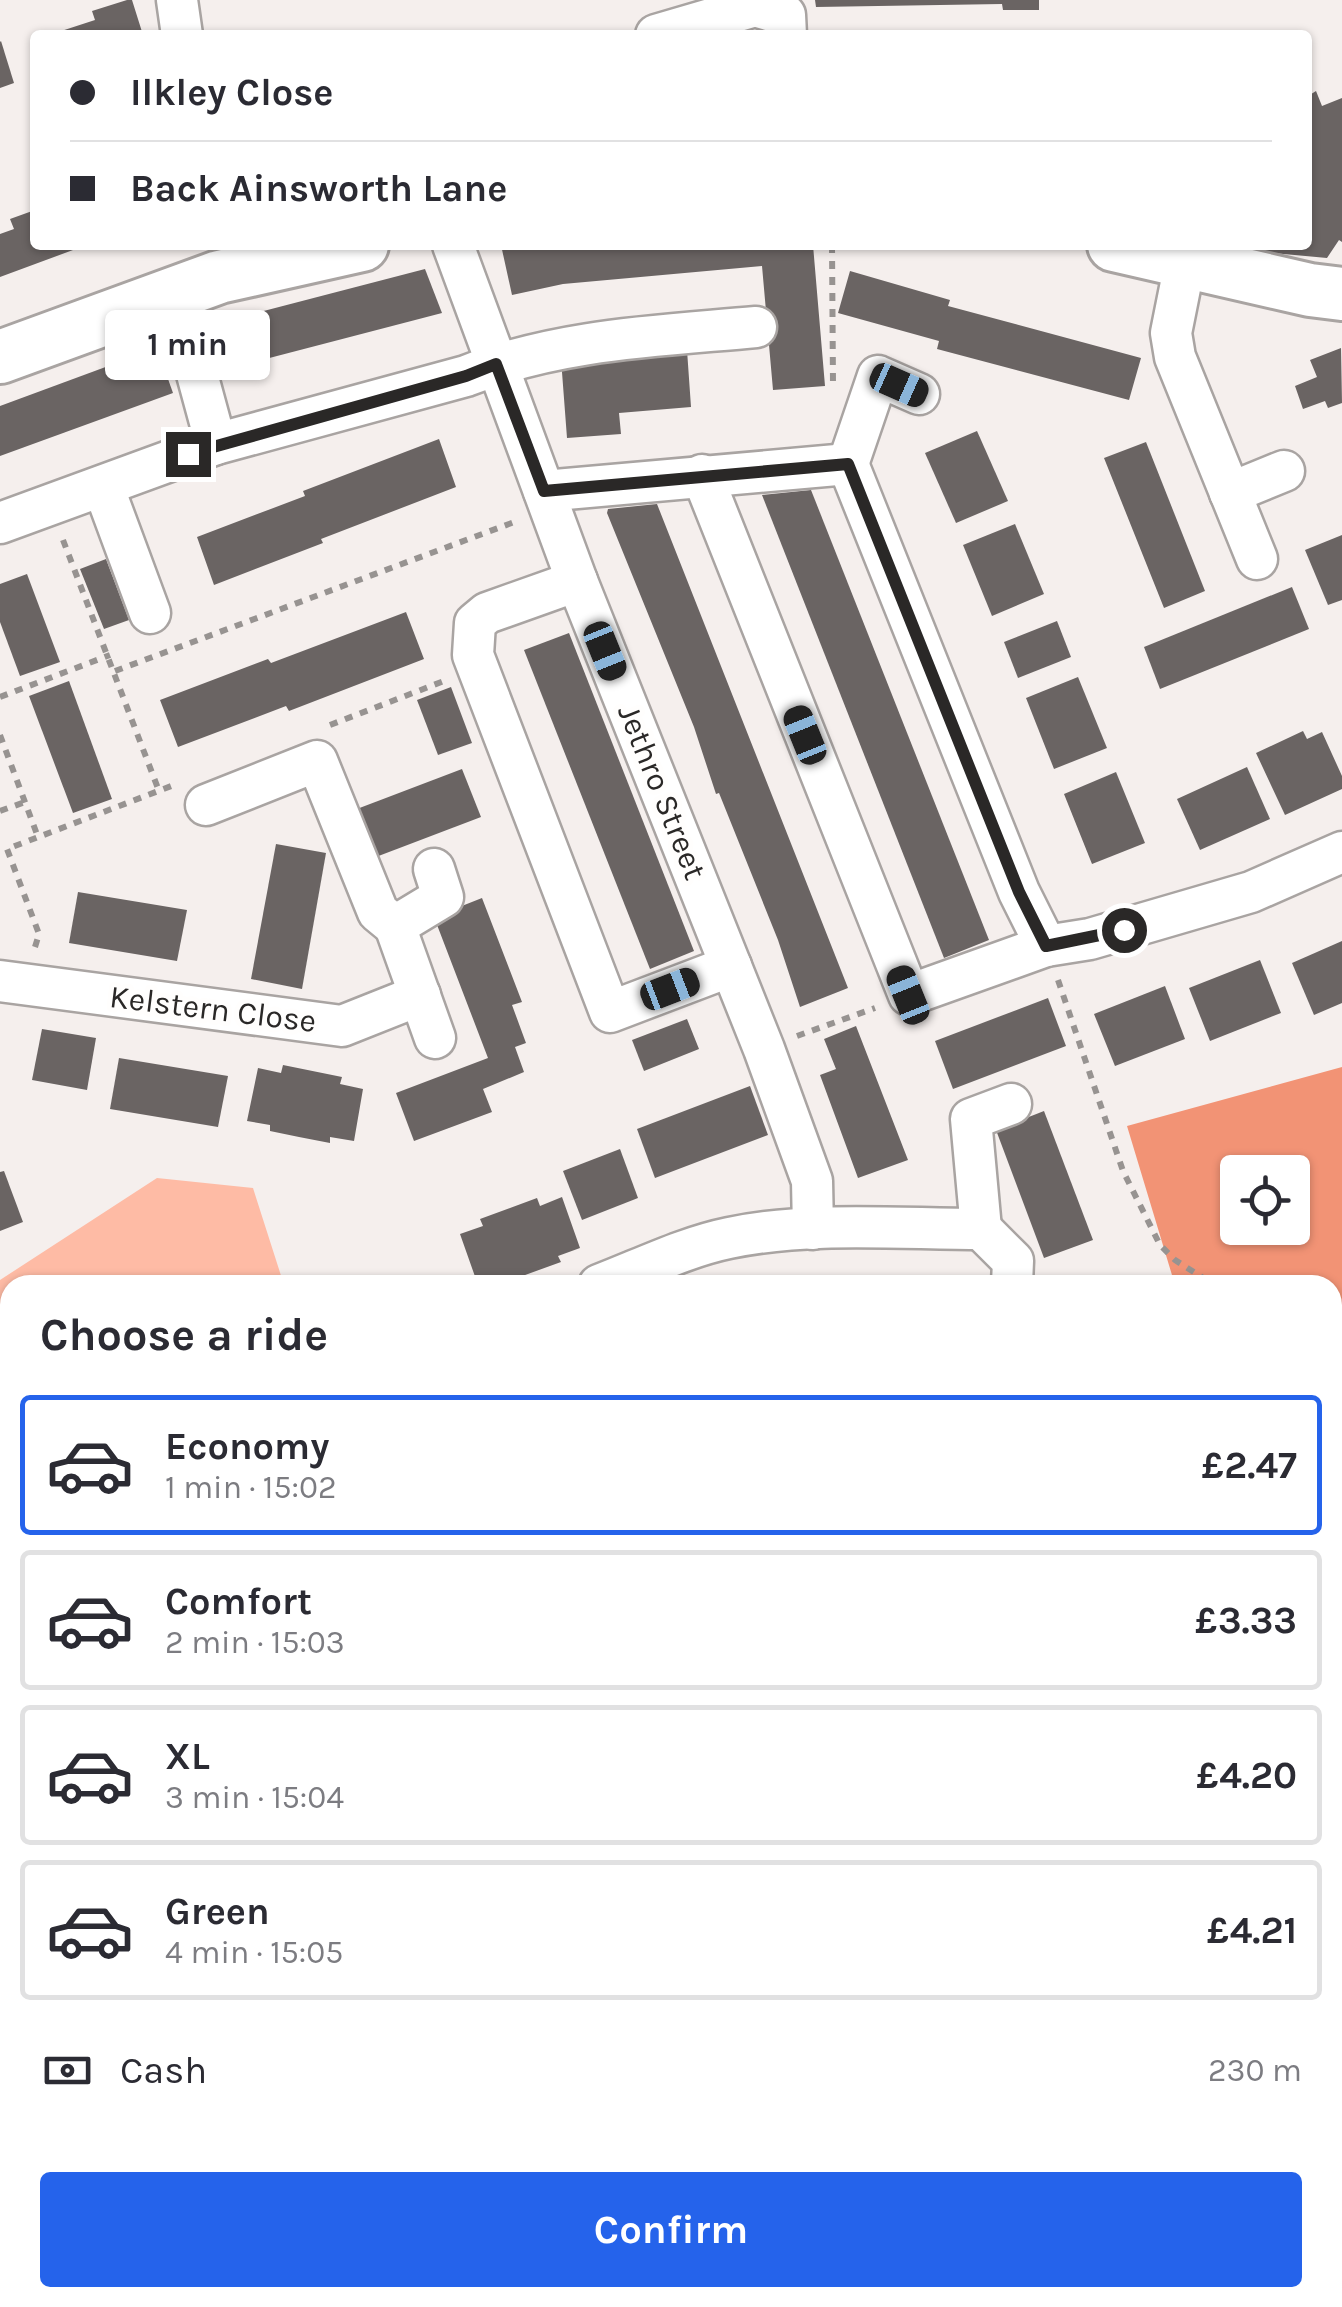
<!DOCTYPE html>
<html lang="en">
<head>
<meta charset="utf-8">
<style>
  :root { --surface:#fff; --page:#f2f2f3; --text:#2b2b33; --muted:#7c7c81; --line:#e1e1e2; --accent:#2563eb }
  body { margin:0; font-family:Karla,sans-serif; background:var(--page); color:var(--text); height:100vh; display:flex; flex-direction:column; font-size:38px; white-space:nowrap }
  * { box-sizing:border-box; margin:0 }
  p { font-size:32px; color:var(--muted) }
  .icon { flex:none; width:55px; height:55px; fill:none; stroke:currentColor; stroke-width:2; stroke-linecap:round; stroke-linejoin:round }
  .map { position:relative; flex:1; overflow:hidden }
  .drawer { position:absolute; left:0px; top:1275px; width:1342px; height:1032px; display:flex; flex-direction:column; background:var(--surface); border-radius:30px 30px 0 0; box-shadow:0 2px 8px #0004 }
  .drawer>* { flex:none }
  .guide { position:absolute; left:30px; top:30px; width:1282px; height:220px; border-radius:10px; box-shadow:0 2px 8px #0004; display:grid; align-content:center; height:220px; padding:0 40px; background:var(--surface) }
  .fabs { position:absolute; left:1220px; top:1155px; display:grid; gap:20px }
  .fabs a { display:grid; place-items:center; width:90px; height:90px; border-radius:10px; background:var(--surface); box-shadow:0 2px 8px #0004; font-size:50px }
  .end { position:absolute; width:45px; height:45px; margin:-22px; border:12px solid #2a2827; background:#fff; box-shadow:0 0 0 5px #fff }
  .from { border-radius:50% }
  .bubble { position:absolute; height:70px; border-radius:10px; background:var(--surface); box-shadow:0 2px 8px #0004; font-size:32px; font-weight:700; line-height:70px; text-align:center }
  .car { position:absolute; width:30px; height:60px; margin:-30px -15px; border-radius:12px; box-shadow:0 0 8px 2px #0007; background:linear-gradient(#222 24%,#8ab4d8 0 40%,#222 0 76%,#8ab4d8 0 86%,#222 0) }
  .guide b { display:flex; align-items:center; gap:35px; height:95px; font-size:38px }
  .guide b+b { border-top:2px solid var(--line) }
  .guide i { width:25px; height:25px; background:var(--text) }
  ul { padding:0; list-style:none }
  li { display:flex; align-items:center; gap:30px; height:140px; margin:0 20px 15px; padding:0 20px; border:5px solid var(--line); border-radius:10px }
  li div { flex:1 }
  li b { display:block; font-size:38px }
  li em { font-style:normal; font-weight:700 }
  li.active { border-color:var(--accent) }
  li>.icon { width:90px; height:90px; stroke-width:1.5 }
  h2 { padding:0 40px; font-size:45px; line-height:120px }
  .pay { display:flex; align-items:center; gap:25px; height:110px; padding:0 40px; font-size:38px }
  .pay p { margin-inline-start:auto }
  .button { display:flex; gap:20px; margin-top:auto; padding:20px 40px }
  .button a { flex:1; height:115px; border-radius:10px; background:var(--accent); color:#fff; font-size:40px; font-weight:700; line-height:115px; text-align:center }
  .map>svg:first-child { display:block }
</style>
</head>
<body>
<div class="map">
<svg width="1342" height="2307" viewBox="0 0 1342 2307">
  <rect width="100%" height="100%" fill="#f5efed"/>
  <polygon fill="#febba5" points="157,1178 253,1188 284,1285 10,1285 10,2298 77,2298 80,2307 0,2307 0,1280"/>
  <g fill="#f29375" fill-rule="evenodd">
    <path d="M 1342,1067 L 1342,1943 L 1333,1949 L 1332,1285 L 1175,1285 L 1127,1126 ZM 1238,1172 L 1292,1172 L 1292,1228 L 1238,1228 Z"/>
    <polygon points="77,2298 344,2298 337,2307 80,2307"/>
  </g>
  <g fill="#6a6463">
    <polygon points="127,0 132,0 143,35 49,35 95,20 92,11"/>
    <polygon points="815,0 1039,0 1039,10 1003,10 1002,4 816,7"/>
    <polygon points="1,41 14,83 0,88 0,42"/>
    <polygon points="1316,91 1322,106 1342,98 1342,242 1339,240 1327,258 1230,249 1221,245 1308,245 1308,96"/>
    <polygon points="35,210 35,245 71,245 73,250 0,277 0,234 14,229 10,219"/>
    <polygon points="501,245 813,245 825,386 773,390 762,266 563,284 512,295"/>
    <polygon points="425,269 442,313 231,368 214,324"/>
    <polygon points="850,271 950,300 948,306 1141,358 1129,400 937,349 939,341 838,313"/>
    <polygon points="157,348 173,393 0,456 0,406"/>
    <polygon points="1341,348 1342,403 1328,408 1325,401 1303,409 1295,386 1317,377 1310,360"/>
    <polygon points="687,350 691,407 619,413 621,434 567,438 561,359"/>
    <polygon points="977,431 1008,501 956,523 925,453"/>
    <polygon points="439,439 456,487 321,539 323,543 214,585 197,537 305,496 303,491"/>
    <polygon points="1146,442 1205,591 1164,608 1104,458"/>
    <polygon points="811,490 989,940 944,958 762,495"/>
    <polygon points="657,504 848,988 800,1007 778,940 719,793 716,794 694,727 607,513 608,509"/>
    <polygon points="1015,524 1044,594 992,616 963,545"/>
    <polygon points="1342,535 1342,600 1328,605 1305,550"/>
    <polygon points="106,559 129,620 104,629 80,569"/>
    <polygon points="27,574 60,662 20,676 0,622 0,584"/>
    <polygon points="1292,587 1309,629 1160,689 1144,647"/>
    <polygon points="406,612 424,659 289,711 286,706 178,747 160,700 268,659 271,663"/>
    <polygon points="1057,621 1071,657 1018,678 1004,642"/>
    <polygon points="569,633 694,951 650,969 524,650"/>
    <polygon points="1078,677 1107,748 1054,769 1026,698"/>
    <polygon points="69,681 112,799 73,813 29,696"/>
    <polygon points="451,687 472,743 438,755 417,700"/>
    <polygon points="1303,731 1307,739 1322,732 1342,776 1342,789 1285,815 1256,753"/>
    <polygon points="1247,767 1270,819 1200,850 1177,799"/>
    <polygon points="462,769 481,817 368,860 349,812"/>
    <polygon points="1116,772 1145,843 1092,864 1064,794"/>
    <polygon points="276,844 326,853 302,989 251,979"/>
    <polygon points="78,892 187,910 177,961 69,943"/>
    <polygon points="482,898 522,1002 512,1005 526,1043 515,1047 524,1072 483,1089 492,1112 414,1141 396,1093 488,1058 434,917"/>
    <polygon points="1342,941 1342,1003 1314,1015 1292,963"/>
    <polygon points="1260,960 1281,1013 1210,1041 1189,988"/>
    <polygon points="1165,986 1185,1039 1115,1066 1094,1014"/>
    <polygon points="1048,998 1066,1046 953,1089 935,1041"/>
    <polygon points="687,1019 699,1049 644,1071 632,1040"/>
    <polygon points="856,1026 908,1160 858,1178 820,1075 836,1069 824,1039"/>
    <polygon points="42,1029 96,1038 87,1090 32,1080"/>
    <polygon points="119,1058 228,1076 218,1127 110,1109"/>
    <polygon points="283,1065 342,1077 340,1084 363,1089 354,1141 330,1137 330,1143 299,1137 270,1131 270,1125 247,1121 258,1068 281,1073"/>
    <polygon points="750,1086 768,1135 655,1178 637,1129"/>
    <polygon points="1044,1111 1093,1240 1044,1258 996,1130"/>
    <polygon points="620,1149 638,1198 582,1220 563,1171"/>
    <polygon points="4,1171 23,1222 0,1231 0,1172"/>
    <polygon points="562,1197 580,1248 558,1256 561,1262 503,1283 501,1277 478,1285 460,1234 483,1226 480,1219 537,1198 540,1206"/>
    <polygon points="1342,2026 1342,2080 1332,2085 1332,2031"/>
    <polygon points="460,2298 521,2298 524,2307 463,2307"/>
    <polygon points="1045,2298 1078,2298 1083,2307 1050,2307"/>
  </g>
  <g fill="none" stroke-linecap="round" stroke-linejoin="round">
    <g stroke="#a9a4a2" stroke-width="45">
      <g id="minor">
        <polyline points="177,0 182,35"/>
        <polyline points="656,35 755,6 785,15 786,35"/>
        <polyline points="453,245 577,581 764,1049 812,1181 813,1229"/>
        <polyline points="1185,263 1171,333 1175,357 1257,559"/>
        <polyline points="175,293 216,444"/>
        <polyline points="848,464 1019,892 1046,946"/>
        <polyline points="848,464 878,376 919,394"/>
        <polyline points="702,475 909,995 1046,946 1090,939 1251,892 1342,852"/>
        <polyline points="103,486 150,613"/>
        <polyline points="544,491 848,464"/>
        <polyline points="1230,493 1284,471"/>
        <path d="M 0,523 L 216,444 L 466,376 C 559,339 658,336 756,327"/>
        <polyline points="577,581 487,613 475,623 473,655 610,1012 731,966"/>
        <polyline points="206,805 317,761 378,912 395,926"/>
        <polyline points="395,926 435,1038"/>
        <polyline points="395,926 443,897 434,869"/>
        <polyline points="0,981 342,1026 420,995"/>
        <polyline points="981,1229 1013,1261 1012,1284"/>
        <path d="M 599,1285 C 641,1269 685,1247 729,1238 C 810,1221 899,1229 981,1229 L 971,1119 L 1011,1104"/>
        <polyline points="1332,1977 1342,1972"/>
        <polyline points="651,2307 667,2298"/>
        <polyline points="1310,2307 1311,2298"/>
      </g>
    </g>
    <g stroke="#a9a4a2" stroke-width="58">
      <g id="major">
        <polyline points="1114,245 1310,290 1342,294"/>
        <polyline points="0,357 219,277 362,245"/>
      </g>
    </g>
    <g stroke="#979391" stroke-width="6" stroke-dasharray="8 8" stroke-linecap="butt">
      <polyline points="832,245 833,385"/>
      <polyline points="63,540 159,791"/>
      <polyline points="115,671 517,521"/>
      <polyline points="0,697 110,655"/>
      <polyline points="330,725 444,681"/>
      <polyline points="0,735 38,837"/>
      <polyline points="0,811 25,802"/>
      <polyline points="35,947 39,934 7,849 174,785"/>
      <polyline points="1058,980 1123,1171 1160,1245 1175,1260 1214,1285"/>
      <polyline points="797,1036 875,1008"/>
      <polyline points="1332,1311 1342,1309"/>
      <polyline points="0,2060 10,2049"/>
      <polyline points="34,2307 38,2298"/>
    </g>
    <use href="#minor" stroke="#fff" stroke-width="40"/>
    <use href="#major" stroke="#fff" stroke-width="52"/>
  </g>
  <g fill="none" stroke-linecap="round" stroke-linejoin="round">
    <polyline stroke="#2a2827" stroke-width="12" points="188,454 466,376 496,364 544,491 848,464 1019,892 1046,946 1124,930"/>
  </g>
  <g text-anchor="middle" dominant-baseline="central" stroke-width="10" stroke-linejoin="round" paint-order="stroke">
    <g font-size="32" fill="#2a2827" stroke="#fffefd">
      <text transform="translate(662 792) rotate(68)">Jethro Street</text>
      <text transform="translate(213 1009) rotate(7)">Kelstern Close</text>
    </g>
  </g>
</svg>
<div class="fabs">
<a><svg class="icon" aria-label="locate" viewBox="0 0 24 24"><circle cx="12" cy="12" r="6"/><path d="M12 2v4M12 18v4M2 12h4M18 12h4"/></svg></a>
</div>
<i class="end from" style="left:1124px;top:930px"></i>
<i class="end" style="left:188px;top:454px"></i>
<div class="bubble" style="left:105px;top:310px;width:165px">1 min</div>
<i class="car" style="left:899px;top:385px;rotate:114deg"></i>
<i class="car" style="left:605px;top:651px;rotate:158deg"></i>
<i class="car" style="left:805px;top:735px;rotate:338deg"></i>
<i class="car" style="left:670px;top:989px;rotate:69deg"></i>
<i class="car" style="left:908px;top:995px;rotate:338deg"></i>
<div class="guide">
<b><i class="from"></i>Ilkley Close</b>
<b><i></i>Back Ainsworth Lane</b>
</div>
<section class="drawer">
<h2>Choose a ride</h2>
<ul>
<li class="active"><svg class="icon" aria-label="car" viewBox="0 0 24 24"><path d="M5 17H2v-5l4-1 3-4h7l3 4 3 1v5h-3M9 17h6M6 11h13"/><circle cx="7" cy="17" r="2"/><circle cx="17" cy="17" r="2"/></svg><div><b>Economy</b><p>1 min · 15:02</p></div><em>£2.47</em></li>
<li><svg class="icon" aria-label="car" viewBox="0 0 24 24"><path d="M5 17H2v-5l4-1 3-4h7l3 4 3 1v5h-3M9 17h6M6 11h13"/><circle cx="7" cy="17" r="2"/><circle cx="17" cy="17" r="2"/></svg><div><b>Comfort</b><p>2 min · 15:03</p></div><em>£3.33</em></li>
<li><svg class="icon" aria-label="car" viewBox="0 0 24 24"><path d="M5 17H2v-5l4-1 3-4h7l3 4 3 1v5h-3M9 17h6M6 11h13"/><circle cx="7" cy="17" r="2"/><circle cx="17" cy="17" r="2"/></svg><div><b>XL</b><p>3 min · 15:04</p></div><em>£4.20</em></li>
<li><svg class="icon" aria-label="car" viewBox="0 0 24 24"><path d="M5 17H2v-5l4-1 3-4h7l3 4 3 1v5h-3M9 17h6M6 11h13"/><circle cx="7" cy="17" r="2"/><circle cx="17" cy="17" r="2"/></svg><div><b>Green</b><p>4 min · 15:05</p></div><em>£4.21</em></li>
</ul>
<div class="pay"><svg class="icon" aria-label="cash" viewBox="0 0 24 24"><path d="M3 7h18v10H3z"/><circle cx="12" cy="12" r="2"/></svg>Cash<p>230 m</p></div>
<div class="button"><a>Confirm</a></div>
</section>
</div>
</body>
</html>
